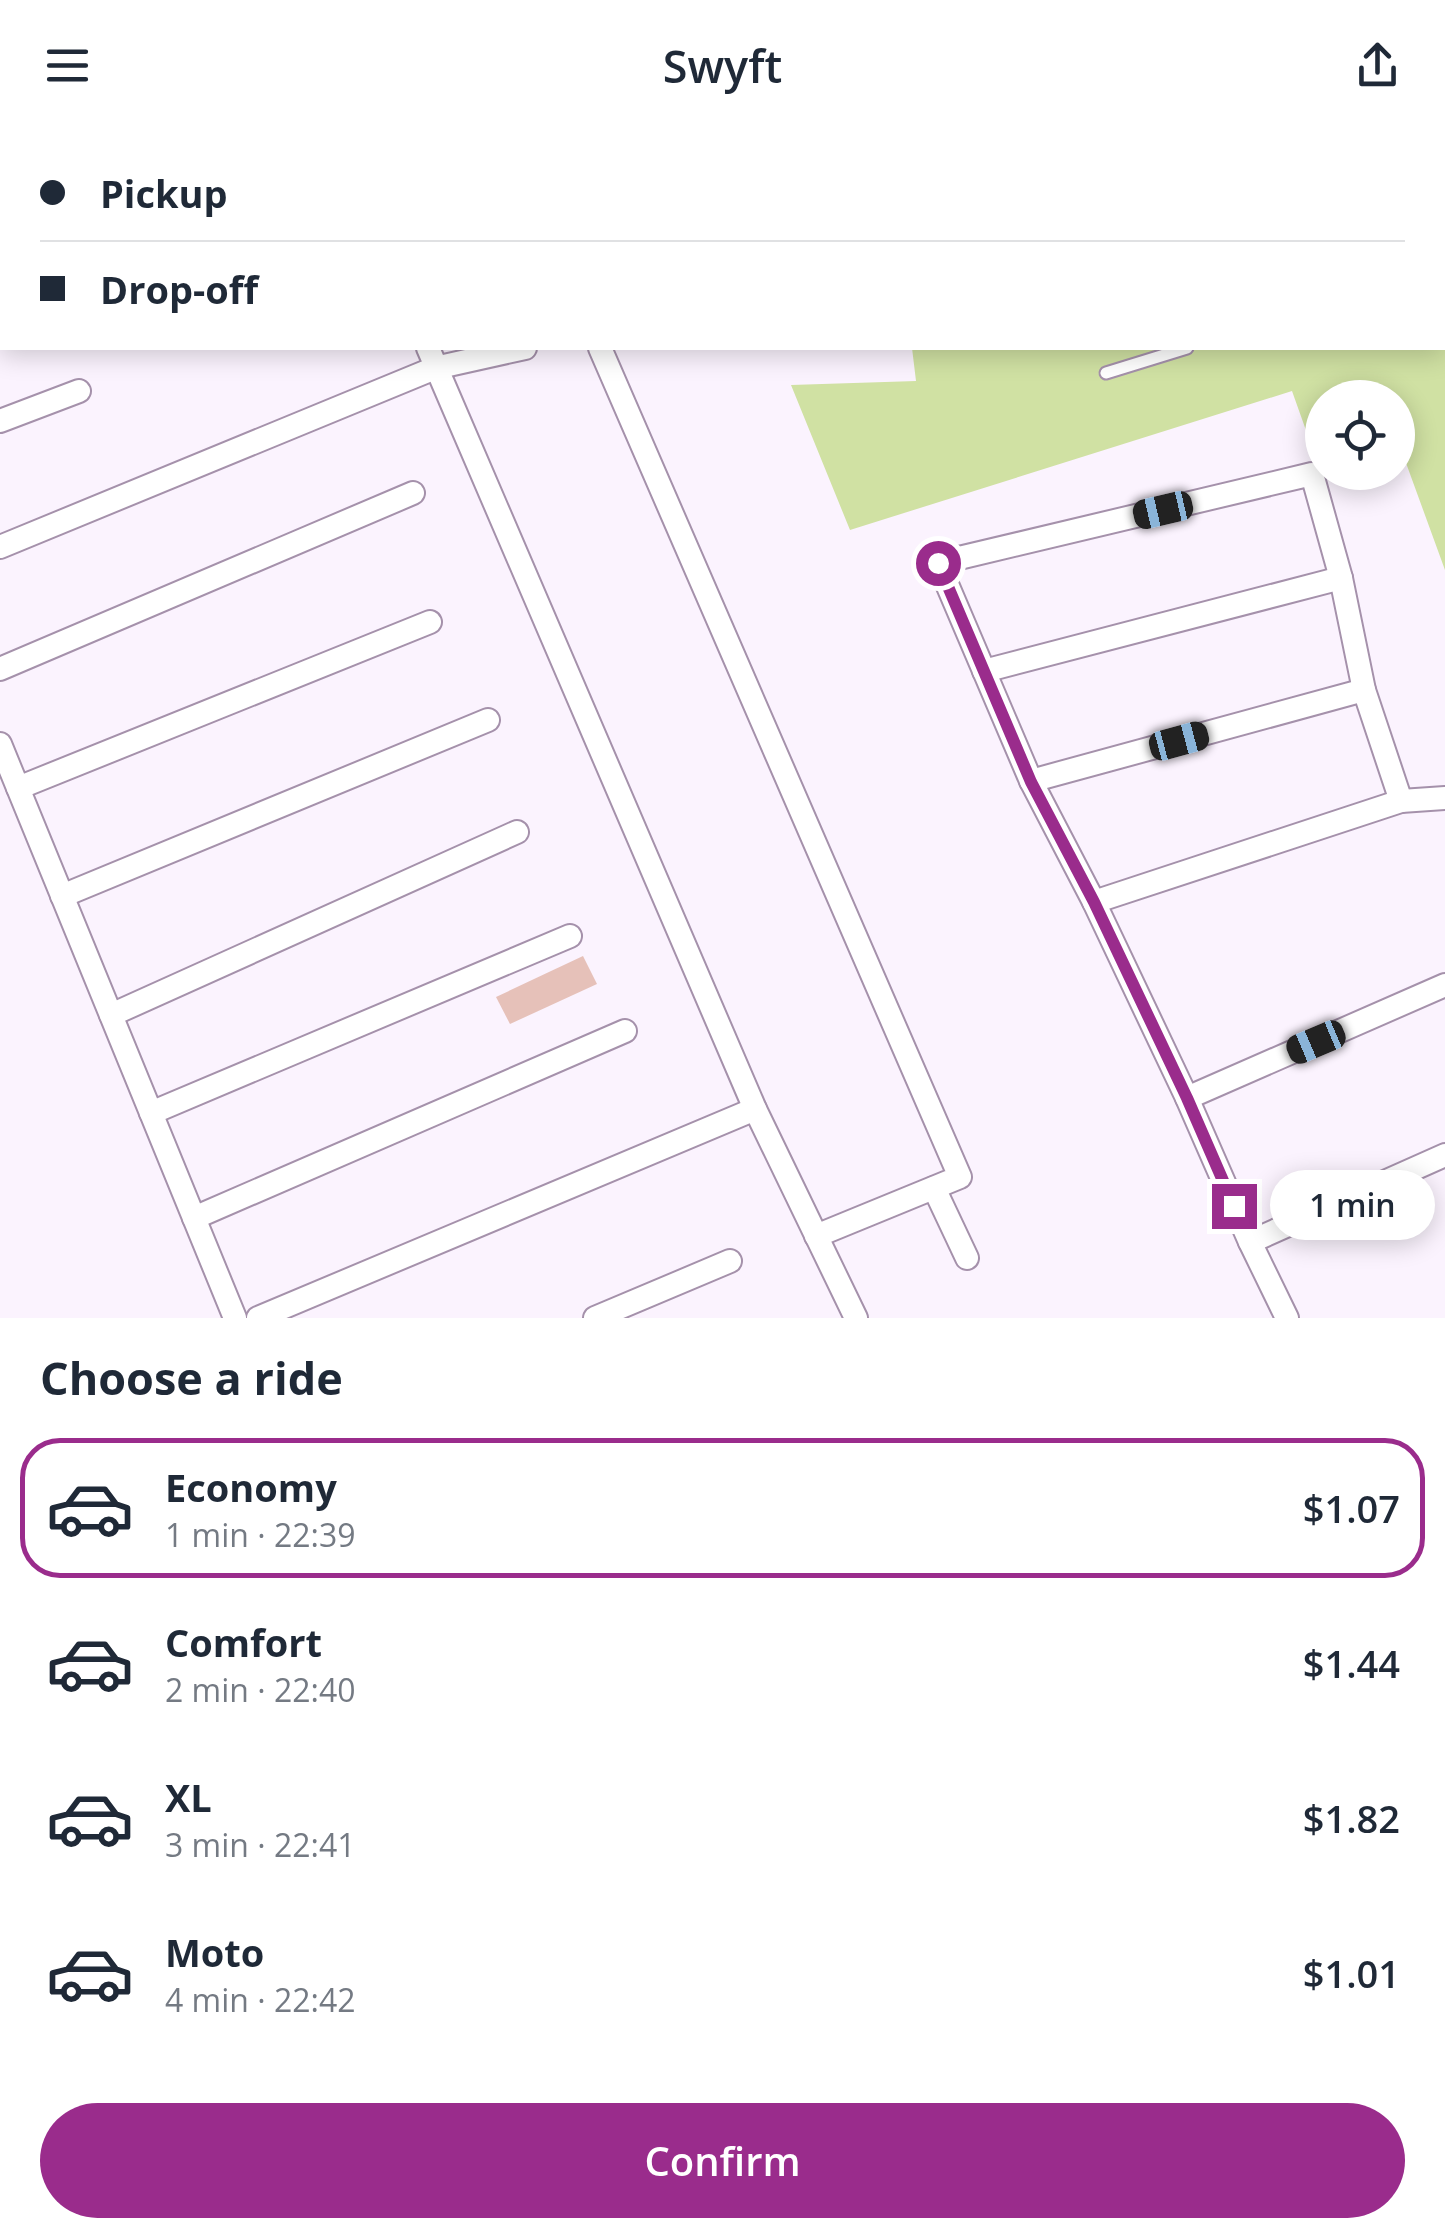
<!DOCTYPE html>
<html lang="en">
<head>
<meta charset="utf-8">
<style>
  :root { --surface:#fff; --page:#f2f2f3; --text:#1f2937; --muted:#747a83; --line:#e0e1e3; --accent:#9a2c8c }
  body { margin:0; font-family:"Open Sans",sans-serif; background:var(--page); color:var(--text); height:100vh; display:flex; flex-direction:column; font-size:38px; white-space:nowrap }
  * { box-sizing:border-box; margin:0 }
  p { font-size:32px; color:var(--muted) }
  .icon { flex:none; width:55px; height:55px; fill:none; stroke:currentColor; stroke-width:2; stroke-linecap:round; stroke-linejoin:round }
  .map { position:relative; height:1188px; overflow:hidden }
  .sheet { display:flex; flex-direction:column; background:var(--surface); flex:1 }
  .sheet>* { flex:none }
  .top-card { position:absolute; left:0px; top:0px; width:1445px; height:220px; box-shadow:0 5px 25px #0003; display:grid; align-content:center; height:220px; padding:0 40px; background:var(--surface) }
  .controls { position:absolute; left:1305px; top:250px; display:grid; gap:20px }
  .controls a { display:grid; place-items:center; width:110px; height:110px; border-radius:50%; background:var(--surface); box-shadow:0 5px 25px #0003; font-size:50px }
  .end { position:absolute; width:45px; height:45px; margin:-22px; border:12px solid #9a2c8c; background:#fff; box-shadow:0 0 0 5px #fff }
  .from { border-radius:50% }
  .bubble { position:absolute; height:70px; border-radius:35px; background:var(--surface); box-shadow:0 5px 25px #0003; font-size:32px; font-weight:600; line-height:70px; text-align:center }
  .car { position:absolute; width:30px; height:60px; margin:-30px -15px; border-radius:12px; box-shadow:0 0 8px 2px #0007; background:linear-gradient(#222 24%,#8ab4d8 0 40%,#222 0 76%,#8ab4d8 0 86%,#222 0) }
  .top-card b { display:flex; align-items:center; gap:35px; height:95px; font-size:38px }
  .top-card b+b { border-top:2px solid var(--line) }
  .top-card i { width:25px; height:25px; background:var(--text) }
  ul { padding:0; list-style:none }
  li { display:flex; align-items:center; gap:30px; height:140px; margin:0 20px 15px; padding:0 20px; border:5px solid transparent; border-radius:40px }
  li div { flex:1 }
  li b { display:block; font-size:38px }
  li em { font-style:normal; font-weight:600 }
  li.active { border-color:var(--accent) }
  li>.icon { width:90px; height:90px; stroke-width:1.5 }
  h2 { padding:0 40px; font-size:45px; line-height:120px }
  .action { display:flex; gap:20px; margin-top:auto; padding:20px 40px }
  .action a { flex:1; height:115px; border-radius:60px; background:var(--accent); color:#fff; font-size:40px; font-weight:600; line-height:115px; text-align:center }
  header { display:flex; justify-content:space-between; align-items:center; height:130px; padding:0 40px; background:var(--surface); font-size:45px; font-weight:600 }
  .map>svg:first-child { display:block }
</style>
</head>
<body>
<header><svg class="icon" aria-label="menu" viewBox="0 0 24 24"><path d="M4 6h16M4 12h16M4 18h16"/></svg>Swyft<svg class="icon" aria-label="share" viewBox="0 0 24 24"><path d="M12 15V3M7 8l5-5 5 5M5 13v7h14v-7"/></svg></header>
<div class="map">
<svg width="1445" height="1188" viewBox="0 0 1445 1188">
  <rect width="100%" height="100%" fill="#fbf3fe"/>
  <polygon fill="#d0e1a3" points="892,0 1445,0 1445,440 1398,311 1398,268 1322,268 1322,302 1308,306 1292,261 850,400 791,255 916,251 912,218 1442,218 1442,2 892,2"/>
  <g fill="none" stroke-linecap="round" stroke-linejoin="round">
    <g stroke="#84e3f8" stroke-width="9">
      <polyline points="876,0 876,2"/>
      <polyline points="0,213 2,211"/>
    </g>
  </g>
  <polygon fill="#e6c1b9" points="583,826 597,854 510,894 496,867"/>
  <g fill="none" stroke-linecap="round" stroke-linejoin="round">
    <g stroke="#a591ab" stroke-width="15">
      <g id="lane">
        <polyline points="1249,0 1250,2"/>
        <polyline points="1303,2 1312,0"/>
        <polyline points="1442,133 1445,132"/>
        <polyline points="1106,243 1187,218"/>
      </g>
    </g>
    <g stroke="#a591ab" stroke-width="26">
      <g id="street">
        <polyline points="337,0 338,2"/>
        <polyline points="580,0 582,2"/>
        <polyline points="446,2 452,0"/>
        <polyline points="0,71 2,71"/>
        <polyline points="428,218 755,979 856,1188"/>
        <polyline points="600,218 960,1047 816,1106"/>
        <polyline points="0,291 79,261"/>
        <polyline points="0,417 435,238 525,218"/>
        <polyline points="0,539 413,363"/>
        <polyline points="984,541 1341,448"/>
        <polyline points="0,614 235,1188"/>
        <polyline points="1031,651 1364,560"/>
        <polyline points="18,658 430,492"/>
        <polyline points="62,766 488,590"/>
        <polyline points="1094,772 1401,671 1445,668"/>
        <polyline points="111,885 517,702"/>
        <polyline points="1187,968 1445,855"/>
        <polyline points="151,983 570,806"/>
        <polyline points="934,1058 967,1128"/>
        <polyline points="194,1088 625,901"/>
        <polyline points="1250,1112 1445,1025"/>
        <polyline points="258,1188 755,979"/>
        <polyline points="595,1188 730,1131"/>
        <polyline points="1287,1188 1250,1112 1187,968 1094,772 1031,651 938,433 1312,344 1341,448 1364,560 1401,671"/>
      </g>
    </g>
    <polyline stroke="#b1a9b4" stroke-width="5" stroke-dasharray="5 8" stroke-linecap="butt" points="1029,2 1039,0"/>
    <use href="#lane" stroke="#fff" stroke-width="11"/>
    <use href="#street" stroke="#fff" stroke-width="22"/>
  </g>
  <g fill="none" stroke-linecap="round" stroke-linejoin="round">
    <polyline stroke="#9a2c8c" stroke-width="12" points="938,433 1031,652 1094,772 1187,968 1234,1076"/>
  </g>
</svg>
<div class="controls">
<a><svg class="icon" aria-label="locate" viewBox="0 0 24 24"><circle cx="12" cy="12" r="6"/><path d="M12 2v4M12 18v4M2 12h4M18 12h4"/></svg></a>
</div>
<i class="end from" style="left:938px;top:433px"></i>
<i class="end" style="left:1234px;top:1076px"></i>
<div class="bubble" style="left:1270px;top:1040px;width:165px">1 min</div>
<i class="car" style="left:1163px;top:380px;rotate:257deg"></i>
<i class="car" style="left:1179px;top:611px;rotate:75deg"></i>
<i class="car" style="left:1316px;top:912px;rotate:247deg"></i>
<div class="top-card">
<b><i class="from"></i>Pickup</b>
<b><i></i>Drop-off</b>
</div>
</div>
<section class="sheet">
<h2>Choose a ride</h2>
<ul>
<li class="active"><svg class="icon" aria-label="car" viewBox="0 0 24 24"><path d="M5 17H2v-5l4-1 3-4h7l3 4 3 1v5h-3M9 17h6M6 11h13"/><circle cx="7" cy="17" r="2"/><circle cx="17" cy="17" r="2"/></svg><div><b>Economy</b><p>1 min · 22:39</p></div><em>$1.07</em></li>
<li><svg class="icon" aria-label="car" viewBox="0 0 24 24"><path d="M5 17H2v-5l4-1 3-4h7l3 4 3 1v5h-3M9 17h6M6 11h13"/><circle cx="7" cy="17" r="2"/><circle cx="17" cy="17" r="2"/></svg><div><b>Comfort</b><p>2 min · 22:40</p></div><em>$1.44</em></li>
<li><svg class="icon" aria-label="car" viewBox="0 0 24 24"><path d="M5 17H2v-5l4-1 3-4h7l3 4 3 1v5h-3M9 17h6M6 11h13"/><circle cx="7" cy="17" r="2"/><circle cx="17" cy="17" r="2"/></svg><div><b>XL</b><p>3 min · 22:41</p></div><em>$1.82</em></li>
<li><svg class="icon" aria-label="car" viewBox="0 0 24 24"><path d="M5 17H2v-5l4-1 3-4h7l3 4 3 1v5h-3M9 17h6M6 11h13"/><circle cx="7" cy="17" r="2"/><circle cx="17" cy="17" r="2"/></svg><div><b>Moto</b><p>4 min · 22:42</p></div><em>$1.01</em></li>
</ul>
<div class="action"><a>Confirm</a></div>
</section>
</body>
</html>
